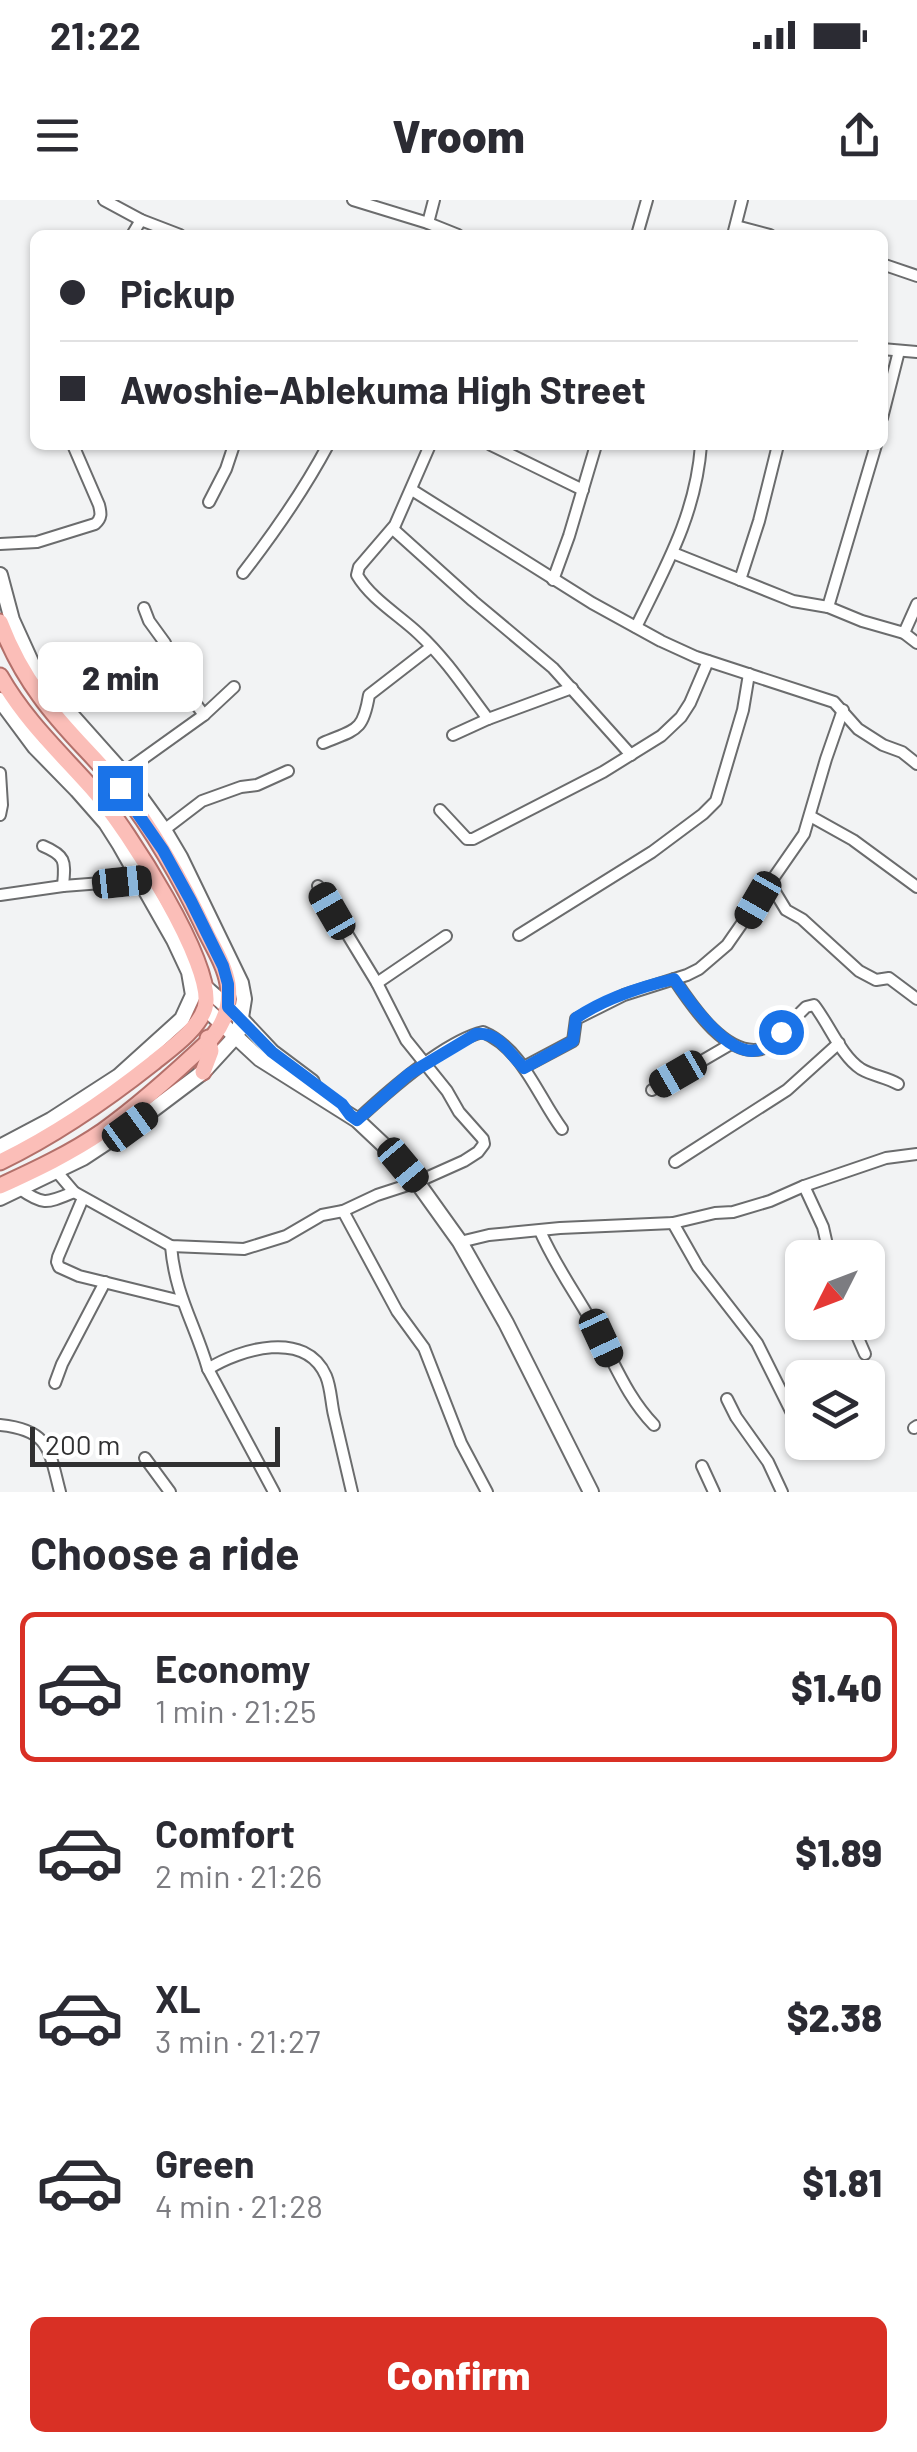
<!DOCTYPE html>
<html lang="en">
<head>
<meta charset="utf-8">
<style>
  :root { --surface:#fff; --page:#f2f2f3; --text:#2b2b33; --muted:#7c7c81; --line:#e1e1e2; --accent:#d93025 }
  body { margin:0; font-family:Barlow,sans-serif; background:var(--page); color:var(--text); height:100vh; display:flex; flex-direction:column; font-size:38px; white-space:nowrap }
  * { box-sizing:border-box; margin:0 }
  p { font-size:32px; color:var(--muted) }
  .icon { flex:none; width:55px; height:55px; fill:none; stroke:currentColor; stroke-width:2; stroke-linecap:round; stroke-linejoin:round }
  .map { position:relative; height:1292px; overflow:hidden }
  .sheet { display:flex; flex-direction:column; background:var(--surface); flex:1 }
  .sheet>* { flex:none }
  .guide { position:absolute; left:30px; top:30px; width:858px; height:220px; border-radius:15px; box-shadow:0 2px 8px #0004; display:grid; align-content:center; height:220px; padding:0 30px; background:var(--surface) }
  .needle { width:65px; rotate:228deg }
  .tools { position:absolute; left:785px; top:1040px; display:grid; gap:20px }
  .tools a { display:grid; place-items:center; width:100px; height:100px; border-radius:15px; background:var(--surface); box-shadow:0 2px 8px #0004; font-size:50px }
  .scale { position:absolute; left:30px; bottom:25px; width:250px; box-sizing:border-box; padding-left:10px; border:5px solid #303031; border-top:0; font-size:28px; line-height:35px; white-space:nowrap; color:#303031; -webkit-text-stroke:8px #fff; paint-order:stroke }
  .end { position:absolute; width:45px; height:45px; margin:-22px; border:12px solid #1a73e8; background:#fff; box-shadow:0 0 0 5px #fff }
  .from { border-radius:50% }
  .bubble { position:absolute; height:70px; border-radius:15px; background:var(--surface); box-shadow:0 2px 8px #0004; font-size:32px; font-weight:800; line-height:70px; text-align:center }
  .car { position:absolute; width:30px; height:60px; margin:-30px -15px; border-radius:12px; box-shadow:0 0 8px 2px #0007; background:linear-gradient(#222 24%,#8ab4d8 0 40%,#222 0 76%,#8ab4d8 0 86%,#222 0) }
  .guide b { display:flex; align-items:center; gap:35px; height:95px; font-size:38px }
  .guide b+b { border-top:2px solid var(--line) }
  .guide i { width:25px; height:25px; background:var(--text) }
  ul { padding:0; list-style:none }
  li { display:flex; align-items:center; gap:30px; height:150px; margin:0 20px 15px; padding:0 10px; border:5px solid transparent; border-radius:15px }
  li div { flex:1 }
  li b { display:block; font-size:38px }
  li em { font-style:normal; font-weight:800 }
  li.selected { border-color:var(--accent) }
  li>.icon { width:90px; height:90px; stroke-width:1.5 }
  h2 { padding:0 30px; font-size:45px; line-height:120px }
  .primary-button { display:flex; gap:20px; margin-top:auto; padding:20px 30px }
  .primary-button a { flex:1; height:115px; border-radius:15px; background:var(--accent); color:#fff; font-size:40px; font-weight:800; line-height:115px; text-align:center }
  .status { display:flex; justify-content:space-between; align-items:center; height:70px; padding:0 50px; background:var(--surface); direction:ltr }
  .status svg { height:28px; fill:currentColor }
  header { display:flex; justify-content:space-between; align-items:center; height:130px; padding:0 30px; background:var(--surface); font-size:45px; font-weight:800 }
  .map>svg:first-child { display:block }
</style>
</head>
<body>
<div class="status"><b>21:22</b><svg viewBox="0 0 49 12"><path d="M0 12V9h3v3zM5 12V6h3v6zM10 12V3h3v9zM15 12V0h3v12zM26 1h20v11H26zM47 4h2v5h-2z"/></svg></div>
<header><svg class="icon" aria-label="menu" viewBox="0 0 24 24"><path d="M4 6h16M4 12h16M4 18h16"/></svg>Vroom<svg class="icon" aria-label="share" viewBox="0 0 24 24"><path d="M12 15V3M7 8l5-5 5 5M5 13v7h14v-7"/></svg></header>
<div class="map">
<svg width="917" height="1292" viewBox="0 0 917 1292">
  <rect width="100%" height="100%" fill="#f2f3f4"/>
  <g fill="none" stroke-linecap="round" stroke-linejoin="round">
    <g stroke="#6b6c6d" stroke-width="14">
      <g id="street">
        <polyline points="104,0 141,20 180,35"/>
        <polyline points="353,0 428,23 458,35"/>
        <polyline points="428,23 434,0"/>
        <polyline points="736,26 770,35"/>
        <polyline points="132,35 141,20"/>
        <polyline points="637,35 647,0"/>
        <polyline points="733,35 742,0"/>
        <polyline points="882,64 917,76"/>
        <polyline points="882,149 917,152"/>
        <polyline points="882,218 899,151"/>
        <path d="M 430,245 L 395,325 L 359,367 L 357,375 C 371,399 399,415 419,434 C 446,459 466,490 488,519"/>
        <polyline points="491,245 583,290"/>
        <polyline points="412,290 592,403 661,441 696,457 834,502 858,529 883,545 902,552 917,564"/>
        <polyline points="209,302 226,269 234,245"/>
        <polyline points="393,329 473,401 553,468 631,555"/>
        <path d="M 0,344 L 37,342 L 95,324 C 102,318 101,313 99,305 L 73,245"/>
        <polyline points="673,353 793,401 828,407 862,421 904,433 917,443"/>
        <path d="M 243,373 C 274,333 304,290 328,245"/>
        <polyline points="553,380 569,336 596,245"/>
        <polyline points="740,380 759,321 778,245"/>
        <polyline points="828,407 876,245"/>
        <polyline points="144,408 149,421 165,443 158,453 204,515"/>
        <path d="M 636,427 C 666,366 696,314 701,245"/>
        <polyline points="904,433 917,404"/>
        <polyline points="453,535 488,519 572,488"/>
        <path d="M 323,543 C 356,529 363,532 369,495 L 431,447"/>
        <polyline points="0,573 2,605 0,615"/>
        <polyline points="123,573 204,515 234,487"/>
        <polyline points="440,610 467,639 473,639 603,572 661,536 681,517 690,503 708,461"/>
        <polyline points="810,616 853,640 917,687"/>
        <polyline points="164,630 202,601 241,587 257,585 288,571"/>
        <path d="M 43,646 C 67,656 65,662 63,686"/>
        <polyline points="769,682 786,710 802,719 859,771 876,780 889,778 917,799"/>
        <polyline points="0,695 63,686 141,680"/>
        <polyline points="519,735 652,652 703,614 716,601 743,510 749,474"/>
        <path d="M 674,779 C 692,806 728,861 765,848 L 806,807 L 814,805 C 829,824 841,856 861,869 C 873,876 886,877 898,884"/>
        <polyline points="377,783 446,736"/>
        <polyline points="524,867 573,841 576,819 624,795 687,775 699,769 727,745 804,634 826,559 843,510"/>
        <polyline points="652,890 731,844"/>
        <path d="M 357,920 C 386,893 445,841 483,832 C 523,849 538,897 562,929"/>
        <polyline points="675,962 787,890 839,843"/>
        <polyline points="57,972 74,992 171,1046 244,1049 286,1036 322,1015 343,1011 377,995 417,982 464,961 478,952 484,944 483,939 459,912 447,891 406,840 377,783 318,686"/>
        <polyline points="804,986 823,1027 830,1058"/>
        <path d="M 20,989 C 44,1006 47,1003 74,992"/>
        <polyline points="83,998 58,1057 57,1062 59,1067 79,1076 181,1101"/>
        <polyline points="343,1011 397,1111 424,1148 461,1243 487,1292"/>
        <polyline points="673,1023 698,1067 757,1143 799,1227"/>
        <path d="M 540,1031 C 557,1070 582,1102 601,1139 C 617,1169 629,1199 654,1225"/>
        <polyline points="460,1042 489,1035 560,1028 673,1023 715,1013 733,1012 770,1001 804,986 886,958 917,954"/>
        <path d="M 171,1046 C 175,1095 195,1124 208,1169 L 274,1292"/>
        <polyline points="851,1122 865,1154"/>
        <path d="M 208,1169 C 240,1149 306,1129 326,1176 C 331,1188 331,1202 334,1215 C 340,1240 346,1266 352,1292"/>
        <polyline points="55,1183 62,1164 105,1082"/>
        <polyline points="727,1199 736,1217 768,1262 782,1292"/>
        <path d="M 0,1225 C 50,1230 49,1250 60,1292"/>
        <polyline points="914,1228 917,1226"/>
        <polyline points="145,1258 170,1292"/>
        <polyline points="702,1266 714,1292"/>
      </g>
    </g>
    <g stroke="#6b6c6d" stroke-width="18">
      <g id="secondary">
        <polyline points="0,375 12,420 32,464 49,490 123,573 164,630 180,657 241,783 244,799 239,830 235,837 203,872 130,927 83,958 0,998"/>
        <polyline points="0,500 35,547 77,590 106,623 120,645 174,740 189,772 193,795 182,819 119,876 51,920 0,947"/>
        <polyline points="206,788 242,820 272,852 312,882"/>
        <polyline points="205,808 260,859 357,920 391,952 417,982 460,1042 506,1123 591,1292"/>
      </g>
    </g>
    <g stroke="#b3706a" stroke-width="19">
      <g id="primary">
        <path d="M 0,422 C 10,448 23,473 40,496 C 64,530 95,557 121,589 C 156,634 183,683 207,734 C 215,750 225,766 228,784 C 231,805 224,824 210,840 C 176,872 141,904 103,931 C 71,953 35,970 0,986"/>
        <path d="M 0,476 C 26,522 63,555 97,594 C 125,626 217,767 205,808 C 198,830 170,849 153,863 C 105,901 56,935 0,962"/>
        <polyline points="203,872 211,851 208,838"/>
      </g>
    </g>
    <use href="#street" stroke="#fff" stroke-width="10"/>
    <use href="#secondary" stroke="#fff" stroke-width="14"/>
    <use href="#primary" stroke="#fbbeb8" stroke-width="15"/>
  </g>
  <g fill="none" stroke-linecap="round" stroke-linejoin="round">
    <path stroke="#1a73e8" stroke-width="12" d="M 120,588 L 163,650 L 191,701 L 223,766 L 228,784 L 228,807 L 272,852 L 342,904 L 350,915 L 357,920 L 409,874 L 476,834 C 498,831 509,853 524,868 L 573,841 L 576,818 C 604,799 640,787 674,779 C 688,800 733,865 763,848 C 770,845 776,837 781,832"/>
  </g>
</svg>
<div class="tools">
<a><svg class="needle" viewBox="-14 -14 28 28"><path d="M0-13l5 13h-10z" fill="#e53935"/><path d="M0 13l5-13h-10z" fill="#7c7c81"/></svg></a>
<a><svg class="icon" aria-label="layers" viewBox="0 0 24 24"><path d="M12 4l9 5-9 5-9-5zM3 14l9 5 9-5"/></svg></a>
</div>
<div class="scale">200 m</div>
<i class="end from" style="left:781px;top:832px"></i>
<i class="end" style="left:120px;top:588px"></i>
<div class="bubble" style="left:38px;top:442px;width:165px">2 min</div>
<i class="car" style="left:122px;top:682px;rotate:84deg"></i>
<i class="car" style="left:758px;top:700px;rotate:210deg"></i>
<i class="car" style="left:332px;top:711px;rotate:330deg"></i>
<i class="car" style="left:678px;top:874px;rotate:240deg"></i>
<i class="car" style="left:130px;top:927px;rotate:54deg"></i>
<i class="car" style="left:403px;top:965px;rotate:140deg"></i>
<i class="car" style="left:601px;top:1138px;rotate:155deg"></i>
<div class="guide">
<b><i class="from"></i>Pickup</b>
<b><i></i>Awoshie-Ablekuma High Street</b>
</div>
</div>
<section class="sheet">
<h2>Choose a ride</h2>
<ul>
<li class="selected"><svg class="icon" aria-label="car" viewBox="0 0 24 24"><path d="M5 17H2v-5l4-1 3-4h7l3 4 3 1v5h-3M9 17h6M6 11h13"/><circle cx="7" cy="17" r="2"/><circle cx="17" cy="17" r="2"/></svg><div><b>Economy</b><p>1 min · 21:25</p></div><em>$1.40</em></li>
<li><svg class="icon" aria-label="car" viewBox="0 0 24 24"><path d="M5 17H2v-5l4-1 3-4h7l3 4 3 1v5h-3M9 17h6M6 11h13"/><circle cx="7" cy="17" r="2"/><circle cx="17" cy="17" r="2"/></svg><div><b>Comfort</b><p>2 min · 21:26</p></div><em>$1.89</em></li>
<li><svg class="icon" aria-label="car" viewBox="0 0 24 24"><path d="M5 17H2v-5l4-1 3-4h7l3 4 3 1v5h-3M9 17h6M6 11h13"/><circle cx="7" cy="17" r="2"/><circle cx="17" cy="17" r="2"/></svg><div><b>XL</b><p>3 min · 21:27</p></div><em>$2.38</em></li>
<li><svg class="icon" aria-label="car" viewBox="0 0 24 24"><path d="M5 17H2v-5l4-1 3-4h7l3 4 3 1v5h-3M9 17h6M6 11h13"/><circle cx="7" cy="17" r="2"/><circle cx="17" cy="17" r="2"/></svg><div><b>Green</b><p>4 min · 21:28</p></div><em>$1.81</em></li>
</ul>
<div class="primary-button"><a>Confirm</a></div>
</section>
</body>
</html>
